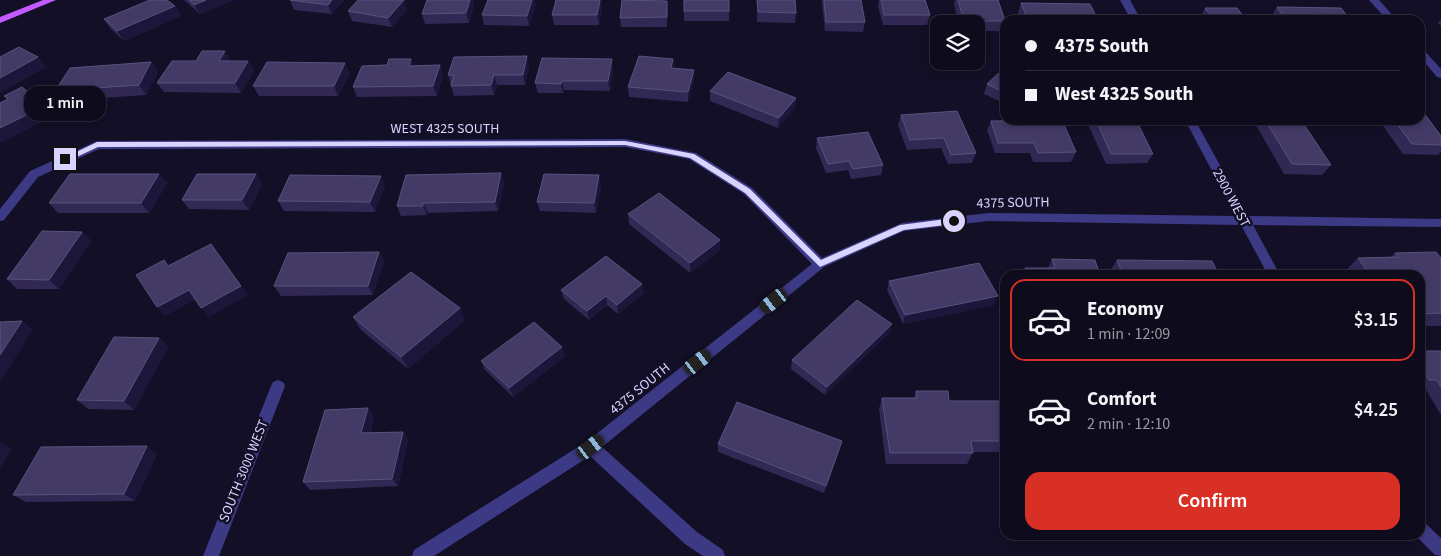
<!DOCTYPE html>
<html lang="en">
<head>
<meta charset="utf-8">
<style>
  :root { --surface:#0e0b1c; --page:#1c1929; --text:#f1f3f6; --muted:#9b9ba3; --line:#2e2b3b; --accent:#d93025 }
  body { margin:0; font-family:"Source Sans 3",sans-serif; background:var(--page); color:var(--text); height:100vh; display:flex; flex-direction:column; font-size:19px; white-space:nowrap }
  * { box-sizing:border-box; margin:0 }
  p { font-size:16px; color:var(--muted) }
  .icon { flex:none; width:28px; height:28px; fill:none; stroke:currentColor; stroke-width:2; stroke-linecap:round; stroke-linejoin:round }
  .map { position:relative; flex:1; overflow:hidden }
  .drawer { position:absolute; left:1000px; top:270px; width:425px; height:270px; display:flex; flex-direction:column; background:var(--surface); border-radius:15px; box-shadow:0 2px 8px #0003,0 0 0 1px var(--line) }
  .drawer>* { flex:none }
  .guide { position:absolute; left:1000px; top:15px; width:425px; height:110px; border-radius:15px; box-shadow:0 2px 8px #0003,0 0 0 1px var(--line); display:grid; align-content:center; height:110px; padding:0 25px; background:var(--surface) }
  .fabs { position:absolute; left:930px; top:15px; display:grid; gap:10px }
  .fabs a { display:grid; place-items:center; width:55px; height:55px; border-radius:10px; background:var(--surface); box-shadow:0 2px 8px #0003,0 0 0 1px var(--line); font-size:25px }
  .end { position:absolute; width:22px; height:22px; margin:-11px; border:6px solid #d9d4ff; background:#111; box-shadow:0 0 0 2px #111 }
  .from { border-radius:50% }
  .bubble { position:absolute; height:35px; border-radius:15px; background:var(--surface); box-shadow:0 2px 8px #0003,0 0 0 1px var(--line); font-size:16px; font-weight:600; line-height:35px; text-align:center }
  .car { position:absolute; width:15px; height:30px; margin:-15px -8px; border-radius:6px; box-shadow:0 0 4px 1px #0007; background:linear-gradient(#222 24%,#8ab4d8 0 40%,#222 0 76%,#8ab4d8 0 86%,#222 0) }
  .guide b { display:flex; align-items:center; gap:18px; height:48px; font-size:19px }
  .guide b+b { border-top:1px solid var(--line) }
  .guide i { width:12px; height:12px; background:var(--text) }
  ul { padding:9px 0 0; list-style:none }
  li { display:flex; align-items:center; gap:15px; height:82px; margin:0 10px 8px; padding:0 15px; border:2px solid transparent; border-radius:15px }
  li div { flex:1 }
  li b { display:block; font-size:19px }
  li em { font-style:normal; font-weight:600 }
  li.current { border-color:var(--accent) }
  li>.icon { width:45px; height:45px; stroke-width:1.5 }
  .button { display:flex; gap:10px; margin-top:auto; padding:10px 25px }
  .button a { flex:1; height:58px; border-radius:15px; background:var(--accent); color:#fff; font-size:20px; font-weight:600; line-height:58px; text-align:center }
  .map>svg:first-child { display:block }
</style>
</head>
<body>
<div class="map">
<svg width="1441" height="556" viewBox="0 0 1441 556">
  <rect width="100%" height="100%" fill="#130f26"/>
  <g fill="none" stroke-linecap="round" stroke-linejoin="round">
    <g fill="#3d3a85" fill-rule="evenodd">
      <polygon points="1120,0 1130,0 1141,20 1131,20"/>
      <polygon points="1369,0 1379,0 1397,20 1387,20"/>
      <polygon points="1420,48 1423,49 1441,69 1441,78 1437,77 1420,57"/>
      <polygon points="1185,120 1195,120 1248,216 1441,219 1441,227 1253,225 1280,275 1268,275 1241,225 988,221 904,231 824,267 602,447 697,532 723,550 725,556 703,556 685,544 590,456 434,556 412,556 414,550 586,442 812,264 744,194 689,159 625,147 99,149 38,177 4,220 0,221 0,209 30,171 97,141 625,139 696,153 752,188 822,258 902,223 988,213 1236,216"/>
      <polygon points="278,380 283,382 285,386 219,556 203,556 271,386 273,382"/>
      <polygon points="1420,521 1426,524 1441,538 1441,556 1435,555 1415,535 1420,535"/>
    </g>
    <polygon fill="#c25bff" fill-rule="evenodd" points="43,0 56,0 0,23 0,17"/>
  </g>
  <g fill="#312854">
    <polygon points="184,0 234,0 200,14"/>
    <polygon points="290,0 344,0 332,14 294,10"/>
    <polygon points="622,0 667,1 667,27 621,27 620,18"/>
    <polygon points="729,0 729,21 684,21 684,11"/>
    <polygon points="757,0 795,0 796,13 795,23 757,22"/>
    <polygon points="822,0 861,0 865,22 863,32 825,31 822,3"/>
    <polygon points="879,0 925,0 930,15 927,25 883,25 878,6"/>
    <polygon points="955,0 998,0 1005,20 1002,31 976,31 976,24 959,24 954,4"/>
    <polygon points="1021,3 1098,20 1020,20 1018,13"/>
    <polygon points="474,4 469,23 425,24 422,14"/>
    <polygon points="536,4 529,26 484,25 482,15"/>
    <polygon points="602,4 599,25 554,25 552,15"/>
    <polygon points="175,6 181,16 124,41 111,29 104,19"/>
    <polygon points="1277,7 1350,20 1273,20 1271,17"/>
    <polygon points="1205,8 1246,20 1201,20 1200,18"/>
    <polygon points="407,10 392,27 352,21 348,11"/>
    <polygon points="1441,19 1441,26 1438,23"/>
    <polygon points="225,51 230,61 248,61 254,70 241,93 164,92 157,83 196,61"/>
    <polygon points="673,59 674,68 694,80 688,102 629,97 628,87"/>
    <polygon points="151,62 158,72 146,95 87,99 85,96 65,98 57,88"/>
    <polygon points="440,65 443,75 437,96 357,97 353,87 414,66"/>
    <polygon points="529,66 525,85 497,85 494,95 454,96 448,75"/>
    <polygon points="613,69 610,91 564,90 563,93 538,93 535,83"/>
    <polygon points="350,73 338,96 259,96 253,86"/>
    <polygon points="1005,73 1005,104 984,94 987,84"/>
    <polygon points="710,91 796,98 795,108 778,128 710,101"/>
    <polygon points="901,115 976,153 972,163 948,164 941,148 907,150 898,125"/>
    <polygon points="1086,120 1136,120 1153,154 1147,163 1106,164"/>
    <polygon points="1253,120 1301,120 1331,165 1322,175 1284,174"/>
    <polygon points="1379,120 1420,120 1441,136 1441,152 1438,155 1403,154"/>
    <polygon points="991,121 1076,152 1071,162 1033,162 1030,153 995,153 987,130"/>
    <polygon points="817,138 883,165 881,175 851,179 848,170 826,173 816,148"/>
    <polygon points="501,173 504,183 498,211 428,213 427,215 401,216 397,206"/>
    <polygon points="159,174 167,183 149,213 58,213 49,203"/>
    <polygon points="256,174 262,184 249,210 189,209 182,200"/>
    <polygon points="385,185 375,212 284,211 278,201"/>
    <polygon points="601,185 596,213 540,211 537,202"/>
    <polygon points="628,214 720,250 690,273 629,224"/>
    <polygon points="82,232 91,241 59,289 17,289 7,279"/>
    <polygon points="379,252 384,261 373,295 281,296 274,286"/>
    <polygon points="1395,253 1441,258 1441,326 1420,326 1420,275 1348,275 1345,271 1358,258 1390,258"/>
    <polygon points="1052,259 1100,275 1021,275 1025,268 1048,268"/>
    <polygon points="1117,260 1219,275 1113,275 1111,269"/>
    <polygon points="889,281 994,305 903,324 887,290"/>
    <polygon points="642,284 644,293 618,314 607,305 589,320 564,299 561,290"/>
    <polygon points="460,308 465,320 408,369 361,330 353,317"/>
    <polygon points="892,324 889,333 825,395 791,369 792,360"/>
    <polygon points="159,338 168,347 134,410 88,409 77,400"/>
    <polygon points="1420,351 1441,351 1441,415 1425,388 1420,388"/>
    <polygon points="565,356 513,397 485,370 481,361"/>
    <polygon points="916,391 949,401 1005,424 1005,448 1002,452 973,452 967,464 886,464 879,409 882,398 914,398"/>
    <polygon points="374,417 370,433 403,432 408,440 398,486 310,490 303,482"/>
    <polygon points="718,444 840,449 824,493 718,452"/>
    <polygon points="157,454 135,501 26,502 13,495"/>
  </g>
  <g fill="#1d163a">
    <polygon points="206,0 234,0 200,14 194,5"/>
    <polygon points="332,0 344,0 332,14 328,5"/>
    <polygon points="404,0 407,10 392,27 388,18"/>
    <polygon points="470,0 473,0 474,4 469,23 466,13"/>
    <polygon points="532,0 535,0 536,4 529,26 527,16"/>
    <polygon points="600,0 602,0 602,4 599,25 597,15"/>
    <polygon points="667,1 668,11 667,27"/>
    <polygon points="175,6 181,16 124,41 117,31"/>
    <polygon points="225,51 231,61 219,61"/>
    <polygon points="527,56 529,66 525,85 523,75"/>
    <polygon points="38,57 46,67 0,93 0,78"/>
    <polygon points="411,59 415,69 409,66"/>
    <polygon points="612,59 613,69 610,91 608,81"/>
    <polygon points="673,59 674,69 671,68"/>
    <polygon points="248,61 254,70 241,93 235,83"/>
    <polygon points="151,62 158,72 146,95 139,85"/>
    <polygon points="345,63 350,73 338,96 334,86"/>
    <polygon points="440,65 443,75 437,96 433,86"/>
    <polygon points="694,70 694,80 688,102 688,92"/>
    <polygon points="494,75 497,85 494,95 491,85"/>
    <polygon points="562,81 564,90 563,93 561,84"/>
    <polygon points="796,98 795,108 778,128 779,118"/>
    <polygon points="45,106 54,116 0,143 0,128"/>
    <polygon points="501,173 504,183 498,211 495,202"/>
    <polygon points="159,174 167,183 149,213 141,203"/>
    <polygon points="256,174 262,184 249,210 242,200"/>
    <polygon points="599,175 601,185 596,213 594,203"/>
    <polygon points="381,176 385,185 375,212 370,202"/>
    <polygon points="423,203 428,213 427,215 423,206"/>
    <polygon points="82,232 91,241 59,289 49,280"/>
    <polygon points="720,240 720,250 690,273 690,263"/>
    <polygon points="211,244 248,295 209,317 201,308"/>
    <polygon points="379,252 384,261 373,295 368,286"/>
    <polygon points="642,284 644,293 618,314 617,305"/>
    <polygon points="189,290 197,299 165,316 157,307"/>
    <polygon points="606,296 607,305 589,320 587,311"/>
    <polygon points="998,296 994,305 903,324 905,315"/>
    <polygon points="460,308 465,320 408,369 401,357"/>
    <polygon points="22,321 33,330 0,382 0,355"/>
    <polygon points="892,324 889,333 825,395 827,387"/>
    <polygon points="159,338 168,347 134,410 124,401"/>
    <polygon points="562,347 565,356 513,397 509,388"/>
    <polygon points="368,408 374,417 368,441 361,433"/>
    <polygon points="403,432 408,440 398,486 392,479"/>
    <polygon points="0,441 12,449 0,468"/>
    <polygon points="842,441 840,449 824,493 826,486"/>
    <polygon points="147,446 157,454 135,501 124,494"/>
  </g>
  <g fill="#433a66" stroke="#5a527e">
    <polygon points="150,0 167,0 175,6 117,31 104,19"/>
    <polygon points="189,0 206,0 194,5"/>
    <polygon points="290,0 332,0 328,5"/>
    <polygon points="358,0 404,0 388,18 348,11"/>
    <polygon points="427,0 470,0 466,13 422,14"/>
    <polygon points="488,0 532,0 527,16 482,15"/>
    <polygon points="556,0 600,0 597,15 552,15"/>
    <polygon points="622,0 667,1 667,17 620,18"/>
    <rect x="684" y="0" width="45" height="11"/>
    <polygon points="757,0 795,0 796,13 758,12"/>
    <polygon points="824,0 861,0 865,22 826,22"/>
    <polygon points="881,0 925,0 930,15 884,15"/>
    <polygon points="958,0 998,0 1005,21 964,21"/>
    <polygon points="1021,3 1090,4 1098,20 1028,20"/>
    <polygon points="1277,7 1341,8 1350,20 1286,20"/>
    <polygon points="1205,8 1237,8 1246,20 1214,20"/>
    <polygon points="19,47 38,57 0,78 0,57"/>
    <polygon points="202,51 225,51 219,61 248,61 235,83 157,83 172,61 196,61"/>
    <polygon points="527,56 523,75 494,75 491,85 451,86 454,75 448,75 454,57"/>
    <polygon points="639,56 673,59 671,68 694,70 688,92 628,87"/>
    <polygon points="542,58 612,59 608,81 562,81 561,84 535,83"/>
    <polygon points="389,59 411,59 409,66 440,65 433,86 353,87 362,66 387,65"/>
    <polygon points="151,62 139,85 80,89 82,86 57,88 70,68"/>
    <polygon points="267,62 345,63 334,86 253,86"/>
    <polygon points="1001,71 1005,73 1005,93 987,84"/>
    <polygon points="728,72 796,98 779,118 710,91"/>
    <polygon points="22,87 45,106 0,128 0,103 8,99 4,96"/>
    <polygon points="1420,108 1441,136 1441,145 1412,144 1394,120 1420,120"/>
    <polygon points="957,111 976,153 951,155 944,138 910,140 901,115"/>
    <polygon points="1062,120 1076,152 1038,153 1034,143 998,143 991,121"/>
    <polygon points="1096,120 1136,120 1153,154 1111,154"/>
    <polygon points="1265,120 1301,120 1331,165 1292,164"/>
    <polygon points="868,132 883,165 853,169 849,161 828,164 817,138"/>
    <polygon points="501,173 495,202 423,203 423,206 397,206 406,175"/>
    <polygon points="70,174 159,174 141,203 49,203"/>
    <polygon points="197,174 256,174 242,200 182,200"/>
    <polygon points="544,174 599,175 594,203 537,202"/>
    <polygon points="290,175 381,176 370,202 278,201"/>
    <polygon points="659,193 720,240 690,263 628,214"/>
    <polygon points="42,231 82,232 49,280 7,279"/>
    <polygon points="211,244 241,286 201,308 189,290 157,307 136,275 164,260 168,266"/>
    <polygon points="379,252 368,286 274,286 288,253"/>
    <polygon points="1436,252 1441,258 1441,313 1420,314 1420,275 1370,275 1358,258 1399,257 1395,253"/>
    <polygon points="606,256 642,284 617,305 606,296 587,311 561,290"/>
    <polygon points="1052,259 1095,260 1100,275 1027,275 1025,268 1055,268"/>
    <polygon points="1117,260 1212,261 1219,275 1123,275"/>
    <polygon points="979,263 998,296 905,315 889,281"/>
    <polygon points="411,272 460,308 401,357 353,317"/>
    <polygon points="857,300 892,324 827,387 792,360"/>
    <polygon points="22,321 0,355 0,322"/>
    <polygon points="534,322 562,347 509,388 481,361"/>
    <polygon points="114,337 159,338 124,401 77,400"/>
    <polygon points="1420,351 1441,351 1441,387 1437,380 1429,380 1420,365"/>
    <polygon points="916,391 948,391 949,401 999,401 1005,424 1005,441 971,441 973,453 890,453 882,398 917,398"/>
    <polygon points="737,402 842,441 826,486 718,444"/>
    <polygon points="368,408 361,433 403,432 392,479 303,482 325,410"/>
    <polygon points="147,446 124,494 13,495 41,447"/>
  </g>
  <polygon fill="#d9d4ff" points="625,141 694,154 750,189 821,260 900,225 954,218 958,221 954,224 904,230 820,267 745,193 690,158 625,145 98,147 68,161 62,159 97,142"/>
  <g text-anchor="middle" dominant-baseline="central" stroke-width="5" stroke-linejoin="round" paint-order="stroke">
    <g font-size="14" fill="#d9d4ff" stroke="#130f26">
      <text x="445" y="129">WEST 4325 SOUTH</text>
      <text transform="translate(1231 198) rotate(62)">2900 WEST</text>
      <text transform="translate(1013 203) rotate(-1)">4375 SOUTH</text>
      <text transform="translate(640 389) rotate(-39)">4375 SOUTH</text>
      <text transform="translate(244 471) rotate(-68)">SOUTH 3000 WEST</text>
    </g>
  </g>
</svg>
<div class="fabs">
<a><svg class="icon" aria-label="layers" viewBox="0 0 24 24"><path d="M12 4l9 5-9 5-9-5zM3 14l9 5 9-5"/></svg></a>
</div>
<i class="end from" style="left:954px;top:221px"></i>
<i class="end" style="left:65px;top:159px"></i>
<div class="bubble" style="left:24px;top:86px;width:82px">1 min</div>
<i class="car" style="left:774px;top:301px;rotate:232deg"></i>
<i class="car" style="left:698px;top:362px;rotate:52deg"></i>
<i class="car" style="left:591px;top:447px;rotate:52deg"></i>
<div class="guide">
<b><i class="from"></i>4375 South</b>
<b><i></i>West 4325 South</b>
</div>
<section class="drawer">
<ul>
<li class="current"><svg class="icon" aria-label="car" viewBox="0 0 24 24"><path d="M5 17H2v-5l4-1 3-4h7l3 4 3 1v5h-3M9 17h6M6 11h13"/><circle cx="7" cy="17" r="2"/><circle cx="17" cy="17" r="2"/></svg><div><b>Economy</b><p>1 min · 12:09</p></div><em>$3.15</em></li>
<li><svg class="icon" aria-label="car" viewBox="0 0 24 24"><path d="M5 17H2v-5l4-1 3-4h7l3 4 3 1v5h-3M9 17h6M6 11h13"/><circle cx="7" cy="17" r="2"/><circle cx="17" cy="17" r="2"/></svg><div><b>Comfort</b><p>2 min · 12:10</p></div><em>$4.25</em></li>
</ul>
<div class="button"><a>Confirm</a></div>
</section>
</div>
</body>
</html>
